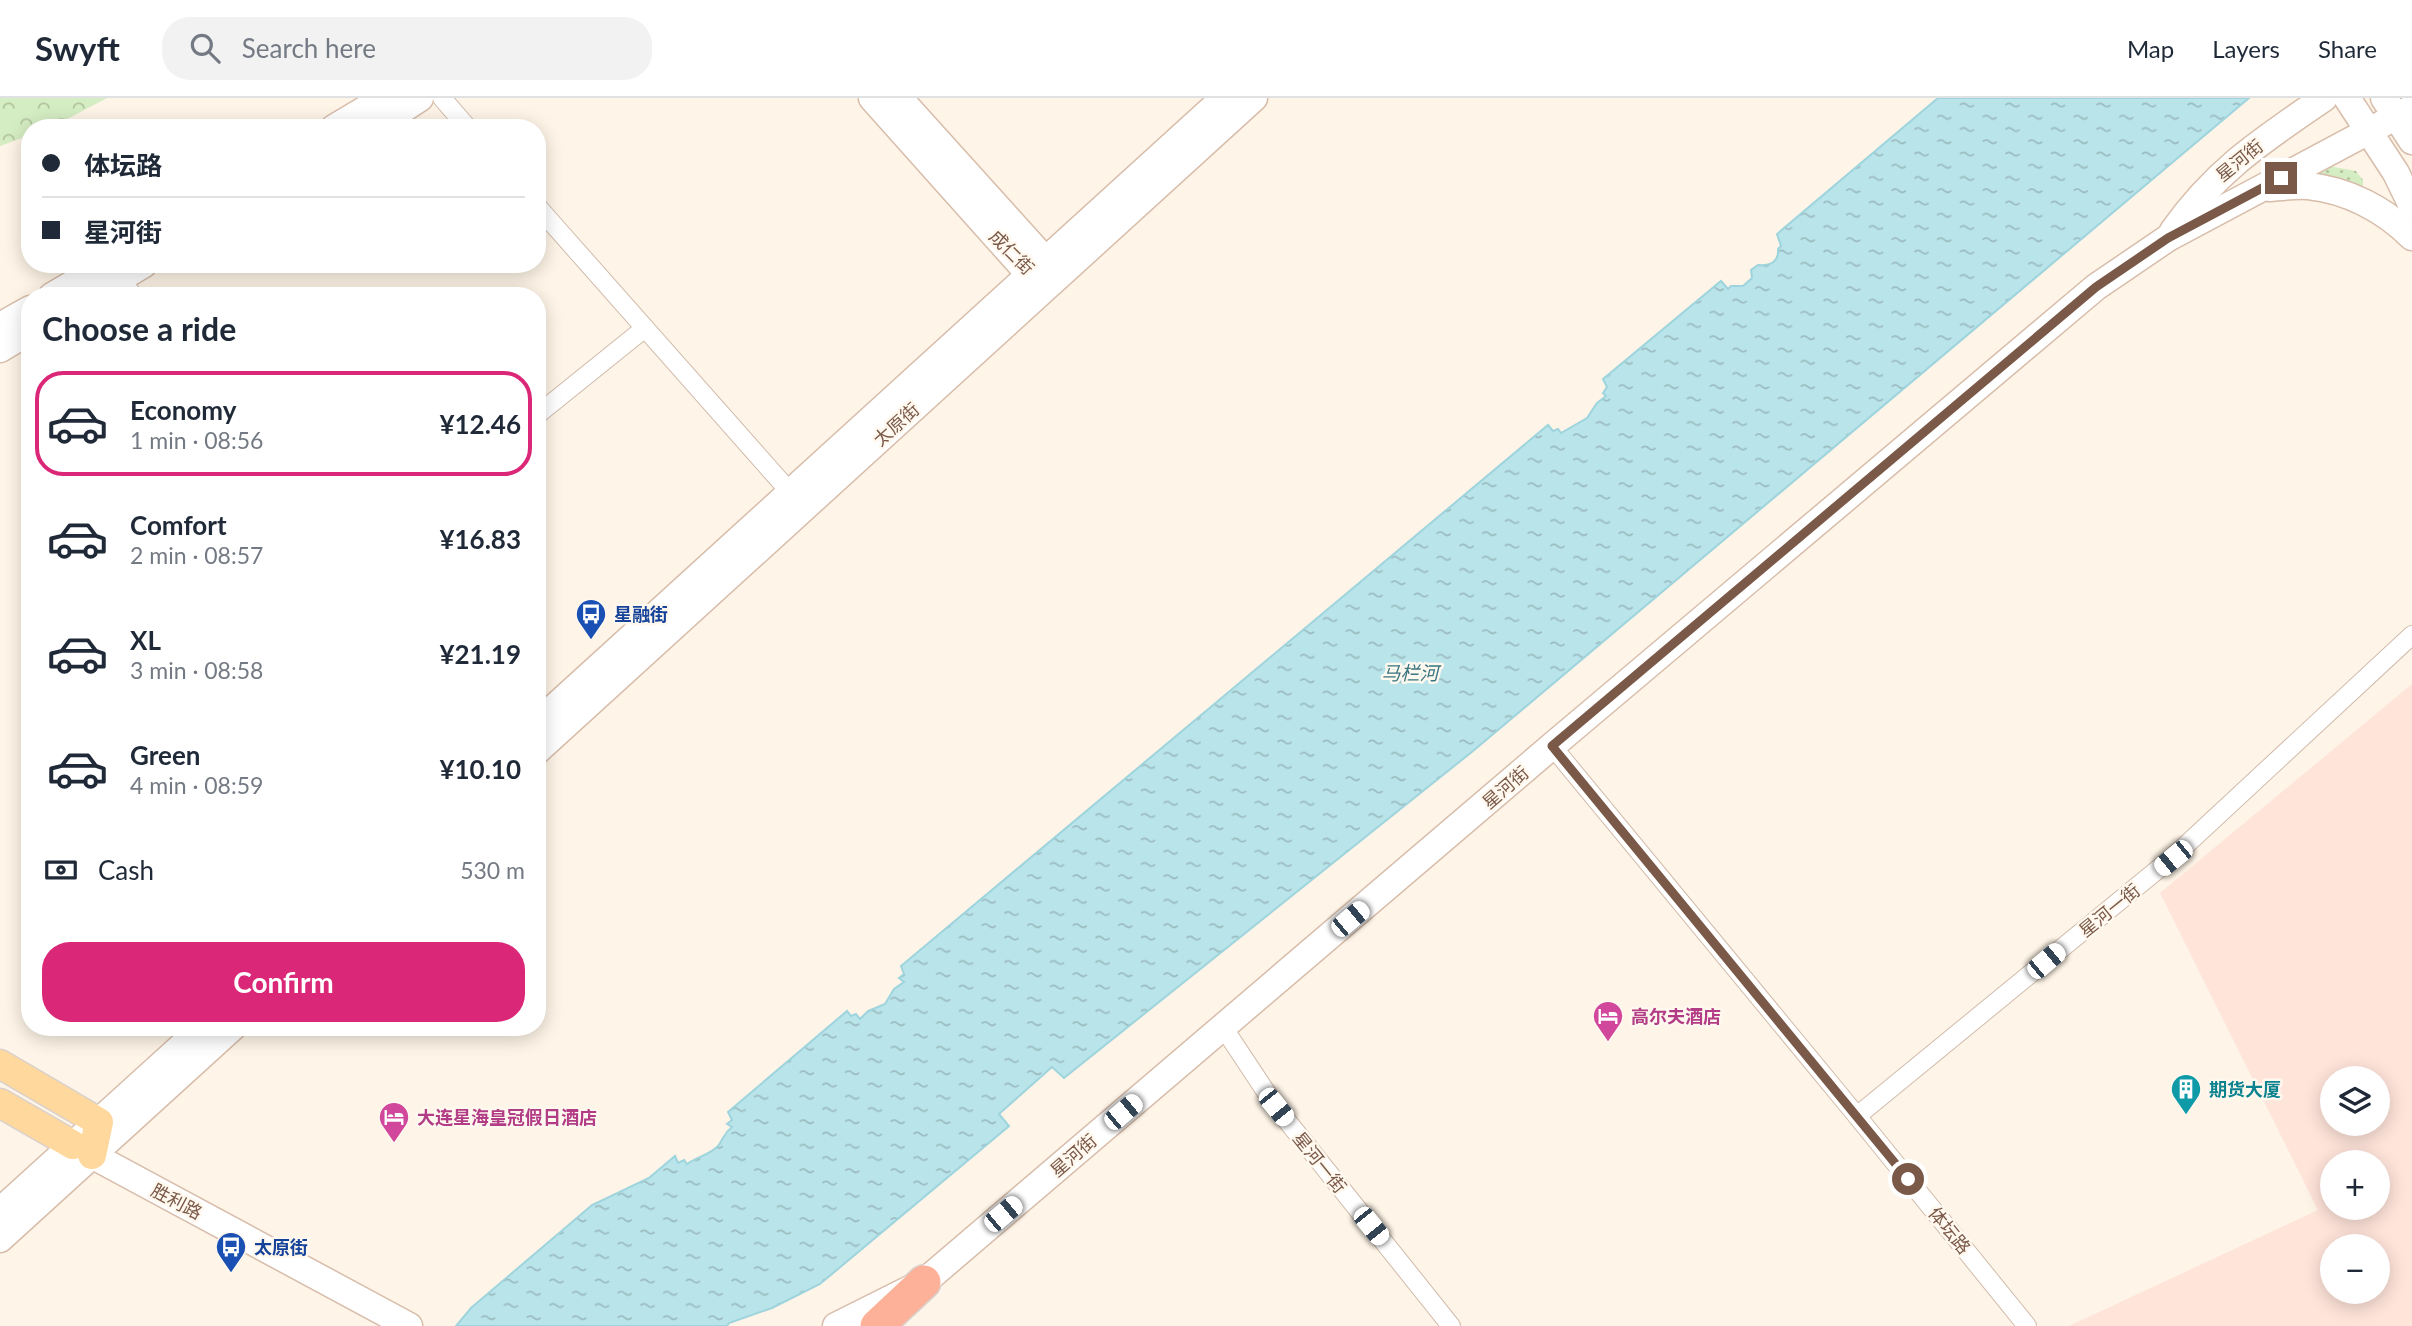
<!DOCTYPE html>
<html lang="en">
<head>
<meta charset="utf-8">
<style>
  :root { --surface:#fff; --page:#f2f2f3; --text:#1f2937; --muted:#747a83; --line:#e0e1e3; --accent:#db2777 }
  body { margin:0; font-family:Lato,"Noto Sans SC",sans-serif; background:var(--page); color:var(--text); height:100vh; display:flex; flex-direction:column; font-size:26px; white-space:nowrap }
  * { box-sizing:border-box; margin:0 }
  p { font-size:23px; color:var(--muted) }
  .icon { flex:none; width:38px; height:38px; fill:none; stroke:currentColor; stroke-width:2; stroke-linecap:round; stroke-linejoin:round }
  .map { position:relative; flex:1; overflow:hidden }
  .details { position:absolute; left:21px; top:189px; width:525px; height:749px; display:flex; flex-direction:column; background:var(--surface); border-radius:28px; box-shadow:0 4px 18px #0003 }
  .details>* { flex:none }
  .banner { position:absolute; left:21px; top:21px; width:525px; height:154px; border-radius:28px; box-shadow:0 4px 18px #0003; display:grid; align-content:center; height:154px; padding:0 21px; background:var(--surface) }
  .tools { position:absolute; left:2320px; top:968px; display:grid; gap:14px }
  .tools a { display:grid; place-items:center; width:70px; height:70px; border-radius:50%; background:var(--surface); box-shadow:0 4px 18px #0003; font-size:35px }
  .end { position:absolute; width:32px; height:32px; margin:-16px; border:9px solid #7a5948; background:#fff; box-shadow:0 0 0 4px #fff }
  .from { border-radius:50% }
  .car { position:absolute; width:21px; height:42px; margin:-21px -10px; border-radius:9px; box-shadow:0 0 5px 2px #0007; background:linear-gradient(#fff 24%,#345 0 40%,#fff 0 76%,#345 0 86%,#fff 0) }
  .banner b { display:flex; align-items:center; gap:24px; height:66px; font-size:26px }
  .banner b+b { border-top:2px solid var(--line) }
  .banner i { width:18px; height:18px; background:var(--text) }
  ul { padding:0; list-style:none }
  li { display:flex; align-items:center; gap:21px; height:105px; margin:0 14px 10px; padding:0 7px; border:4px solid transparent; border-radius:28px }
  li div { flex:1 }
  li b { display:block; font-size:26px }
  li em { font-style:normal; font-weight:700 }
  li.selected { border-color:var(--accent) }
  li>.icon { width:63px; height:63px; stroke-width:1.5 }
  h2 { padding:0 21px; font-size:32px; line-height:84px }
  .pay { display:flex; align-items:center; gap:18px; height:77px; padding:0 21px; font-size:26px }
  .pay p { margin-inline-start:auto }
  .button { display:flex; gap:14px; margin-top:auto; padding:14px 21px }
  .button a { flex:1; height:80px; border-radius:28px; background:var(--accent); color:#fff; font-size:28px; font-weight:700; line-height:80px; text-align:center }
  header { display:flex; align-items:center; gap:42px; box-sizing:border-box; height:98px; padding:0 35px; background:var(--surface); border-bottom:2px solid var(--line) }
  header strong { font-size:33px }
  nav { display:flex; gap:38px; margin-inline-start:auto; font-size:24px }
  .search { width:490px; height:63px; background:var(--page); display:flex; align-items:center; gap:18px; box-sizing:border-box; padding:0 24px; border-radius:28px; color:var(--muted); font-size:26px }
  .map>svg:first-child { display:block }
</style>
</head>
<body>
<header>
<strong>Swyft</strong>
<div class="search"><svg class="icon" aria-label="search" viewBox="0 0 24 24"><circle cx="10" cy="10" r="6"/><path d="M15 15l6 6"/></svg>Search here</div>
<nav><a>Map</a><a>Layers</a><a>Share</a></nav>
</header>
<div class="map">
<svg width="2412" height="1228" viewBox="0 0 2412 1228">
  <defs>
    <pattern id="grass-dots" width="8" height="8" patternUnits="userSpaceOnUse" patternTransform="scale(1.75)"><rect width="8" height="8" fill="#d5edc3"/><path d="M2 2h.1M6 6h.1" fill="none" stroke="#b2c3a0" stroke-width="1.8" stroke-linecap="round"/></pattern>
    <pattern id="forest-crowns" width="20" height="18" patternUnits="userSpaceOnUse" patternTransform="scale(1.75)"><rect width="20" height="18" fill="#d5edc3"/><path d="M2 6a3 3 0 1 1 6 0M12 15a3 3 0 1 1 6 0" fill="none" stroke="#b2c3a0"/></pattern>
    <pattern id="water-ripples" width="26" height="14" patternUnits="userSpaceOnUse" patternTransform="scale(1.75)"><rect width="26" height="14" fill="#b9e4ea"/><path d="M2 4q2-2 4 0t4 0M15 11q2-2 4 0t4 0" fill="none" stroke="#9bbcc0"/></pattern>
  </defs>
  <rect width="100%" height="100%" fill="#fef4e7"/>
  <path fill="#ffe4da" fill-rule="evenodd" d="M 2412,586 L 2412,1228 L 2069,1228 L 2318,1112 L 2160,795 ZM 2333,980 L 2378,980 L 2378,1026 L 2333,1026 ZM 2333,1064 L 2378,1064 L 2378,1110 L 2333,1110 ZM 2333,1148 L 2378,1148 L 2378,1194 L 2333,1194 Z"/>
  <polygon fill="url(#grass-dots)" points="2323,67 2356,73 2363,82 2363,90 2316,76"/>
  <polygon fill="url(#forest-crowns)" points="0,0 107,0 54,28 30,30 30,37 0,48"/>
  <path fill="url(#water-ripples)" stroke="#9ed4dd" stroke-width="2" d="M 1938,0 L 2249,0 L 1473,653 L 1064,980 L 1052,969 L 999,1016 L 1009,1028 L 820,1186 L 772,1210 L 729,1225 L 727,1228 L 456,1228 L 471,1210 L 592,1107 L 649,1080 L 675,1058 L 678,1065 L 684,1062 L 687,1066 C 696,1059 710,1057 718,1048 C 724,1040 723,1036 732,1029 L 727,1026 L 732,1022 L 728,1014 L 847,913 L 851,918 L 856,916 L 860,921 L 868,913 L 885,906 L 894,891 L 904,884 L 899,880 L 904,876 L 901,868 L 1548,327 L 1553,333 L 1558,331 L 1561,335 L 1587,320 L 1597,305 L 1606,298 L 1603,295 L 1607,289 L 1603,281 L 1721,183 L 1728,191 L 1731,188 L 1743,188 L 1752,180 L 1751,172 L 1758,167 C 1770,168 1779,164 1778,151 L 1781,148 L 1777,136 Z"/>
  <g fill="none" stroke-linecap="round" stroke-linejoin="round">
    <g stroke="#d1bbab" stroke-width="20">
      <g id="street">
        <polyline points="442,0 468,30"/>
        <polyline points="537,108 797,402"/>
        <polyline points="113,174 134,198"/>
        <polyline points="537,317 645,230"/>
        <polyline points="1552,648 1857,1018 2027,1228"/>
        <polyline points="1223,929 1276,1009 1451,1228"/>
        <polyline points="1857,1018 2173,759 2412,537"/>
      </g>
    </g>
    <g stroke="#d7bdaa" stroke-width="29">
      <g id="secondary">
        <polyline points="872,0 1030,177 1046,183"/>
        <polyline points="899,0 1046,163 1050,180"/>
        <polyline points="2347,0 2396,75 2412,108"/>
        <polyline points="2384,0 2412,43"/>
        <polyline points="334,30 384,0"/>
        <polyline points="374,30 420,0"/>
        <path d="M 2269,90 C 2281,89 2296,87 2308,88 C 2347,92 2384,111 2412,139"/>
        <path d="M 2173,133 C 2217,71 2263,42 2324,0"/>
        <polyline points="52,198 106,166"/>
        <polyline points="91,198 144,166"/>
        <polyline points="0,228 30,211"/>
        <polyline points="0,251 30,233"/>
        <polyline points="537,625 1224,0"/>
        <polyline points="537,653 1254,0"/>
        <polyline points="73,1047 409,1228"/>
        <polyline points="0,1113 203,929"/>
        <polyline points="0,1141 233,929"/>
        <polyline points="836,1228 924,1184 1552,648 2096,189 2168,140 2412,10"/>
      </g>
    </g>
    <g stroke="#dad1cc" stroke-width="31">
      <g id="primary">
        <polyline points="0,966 99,1024 92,1057"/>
        <polyline points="0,1005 73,1047"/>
      </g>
    </g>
    <g stroke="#dad1cc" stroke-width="36">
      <polyline id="highway" points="877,1228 924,1184"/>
    </g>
    <use href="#street" stroke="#fff" stroke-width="18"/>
    <use href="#secondary" stroke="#fff" stroke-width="26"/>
    <use href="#primary" stroke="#ffd89d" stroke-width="28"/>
    <use href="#highway" stroke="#fdb199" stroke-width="33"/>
  </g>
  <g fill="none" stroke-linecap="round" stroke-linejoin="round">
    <polyline stroke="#7a5948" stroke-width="9" points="1908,1081 1552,648 2096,189 2168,140 2281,80"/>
  </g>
  <defs>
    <g id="bus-pin" transform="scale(1.575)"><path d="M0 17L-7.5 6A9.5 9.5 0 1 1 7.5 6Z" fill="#1a4fb4" stroke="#fff8ef"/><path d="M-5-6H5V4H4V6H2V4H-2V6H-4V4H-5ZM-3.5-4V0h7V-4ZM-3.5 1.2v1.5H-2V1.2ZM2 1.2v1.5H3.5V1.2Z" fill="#fff"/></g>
    <g id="hotel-pin" transform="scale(1.575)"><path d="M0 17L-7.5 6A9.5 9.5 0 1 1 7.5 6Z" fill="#d1479c" stroke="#fff8ef"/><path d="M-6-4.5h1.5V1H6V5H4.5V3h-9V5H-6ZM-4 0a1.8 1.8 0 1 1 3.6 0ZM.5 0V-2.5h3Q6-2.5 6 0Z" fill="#fff"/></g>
    <g id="building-pin" transform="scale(1.575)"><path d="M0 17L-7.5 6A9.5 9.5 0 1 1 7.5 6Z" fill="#0f9aa8" stroke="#fff8ef"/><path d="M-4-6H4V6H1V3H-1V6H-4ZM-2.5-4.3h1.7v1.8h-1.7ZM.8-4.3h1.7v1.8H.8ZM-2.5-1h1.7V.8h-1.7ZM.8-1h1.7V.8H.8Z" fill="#fff"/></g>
  </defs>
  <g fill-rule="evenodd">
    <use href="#bus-pin" x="591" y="516"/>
    <use href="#hotel-pin" x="1608" y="918"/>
    <use href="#building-pin" x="2186" y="991"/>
    <use href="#hotel-pin" x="394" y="1019"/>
    <use href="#bus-pin" x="231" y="1149"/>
  </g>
  <g text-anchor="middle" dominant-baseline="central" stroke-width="5" stroke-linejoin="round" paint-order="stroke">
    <g font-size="18" fill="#7a5948" stroke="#fff8ef">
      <text transform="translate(2239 62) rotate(-39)">星河街</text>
      <text transform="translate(1012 154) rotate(45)">成仁街</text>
      <text transform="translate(896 326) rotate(-42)">太原街</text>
      <text transform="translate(1505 689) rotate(-41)">星河街</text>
      <text transform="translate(2109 812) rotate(-39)">星河一街</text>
      <text transform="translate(1073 1057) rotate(-41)">星河街</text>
      <text transform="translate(1320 1064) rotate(51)">星河一街</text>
      <text transform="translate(177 1103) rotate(28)">胜利路</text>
      <text transform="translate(1950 1132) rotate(51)">体坛路</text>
    </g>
    <g font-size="18" font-weight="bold" fill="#164399" stroke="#fff8ef" text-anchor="start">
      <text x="614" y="516">星融街</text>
      <text x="254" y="1149">太原街</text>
    </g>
    <g font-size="18" font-weight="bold" fill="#b23c85" stroke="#fff8ef" text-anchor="start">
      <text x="1631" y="918">高尔夫酒店</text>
      <text x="417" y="1019">大连星海皇冠假日酒店</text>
    </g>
    <g font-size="18" font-weight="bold" fill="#0d838f" stroke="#fff8ef" text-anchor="start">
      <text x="2209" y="991">期货大厦</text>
    </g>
    <g font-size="19" font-style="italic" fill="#3a7681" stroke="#fff8ef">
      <text x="1410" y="574">马栏河</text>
    </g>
  </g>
</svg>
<div class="tools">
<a><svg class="icon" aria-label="layers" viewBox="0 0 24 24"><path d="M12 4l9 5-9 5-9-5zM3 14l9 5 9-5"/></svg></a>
<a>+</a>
<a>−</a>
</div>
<i class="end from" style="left:1908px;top:1081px"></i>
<i class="end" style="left:2281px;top:80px"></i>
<i class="car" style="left:2173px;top:760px;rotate:231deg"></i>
<i class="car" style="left:1350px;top:821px;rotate:50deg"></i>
<i class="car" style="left:2046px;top:863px;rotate:50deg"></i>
<i class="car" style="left:1276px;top:1009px;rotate:141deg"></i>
<i class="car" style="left:1123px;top:1014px;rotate:50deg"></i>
<i class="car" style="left:1003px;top:1116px;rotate:50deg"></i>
<i class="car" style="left:1371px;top:1128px;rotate:141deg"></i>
<div class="banner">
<b><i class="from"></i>体坛路</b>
<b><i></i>星河街</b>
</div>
<section class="details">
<h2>Choose a ride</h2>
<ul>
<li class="selected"><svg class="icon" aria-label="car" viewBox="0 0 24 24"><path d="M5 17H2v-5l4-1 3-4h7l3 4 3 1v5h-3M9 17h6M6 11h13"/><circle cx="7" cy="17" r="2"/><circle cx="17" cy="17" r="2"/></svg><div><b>Economy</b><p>1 min · 08:56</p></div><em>¥12.46</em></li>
<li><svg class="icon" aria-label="car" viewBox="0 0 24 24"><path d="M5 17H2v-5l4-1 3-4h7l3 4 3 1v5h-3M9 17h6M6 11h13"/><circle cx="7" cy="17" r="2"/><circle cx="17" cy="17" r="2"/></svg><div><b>Comfort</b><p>2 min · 08:57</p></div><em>¥16.83</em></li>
<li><svg class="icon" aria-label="car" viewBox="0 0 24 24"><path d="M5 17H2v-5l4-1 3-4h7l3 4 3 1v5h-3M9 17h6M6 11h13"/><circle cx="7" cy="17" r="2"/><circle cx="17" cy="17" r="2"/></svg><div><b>XL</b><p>3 min · 08:58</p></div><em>¥21.19</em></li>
<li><svg class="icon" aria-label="car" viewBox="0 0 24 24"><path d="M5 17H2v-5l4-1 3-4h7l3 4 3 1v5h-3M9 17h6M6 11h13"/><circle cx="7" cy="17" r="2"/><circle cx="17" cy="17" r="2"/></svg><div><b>Green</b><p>4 min · 08:59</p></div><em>¥10.10</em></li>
</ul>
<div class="pay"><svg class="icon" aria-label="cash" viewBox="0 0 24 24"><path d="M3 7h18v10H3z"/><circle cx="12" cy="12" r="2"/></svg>Cash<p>530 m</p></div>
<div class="button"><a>Confirm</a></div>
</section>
</div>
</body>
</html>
